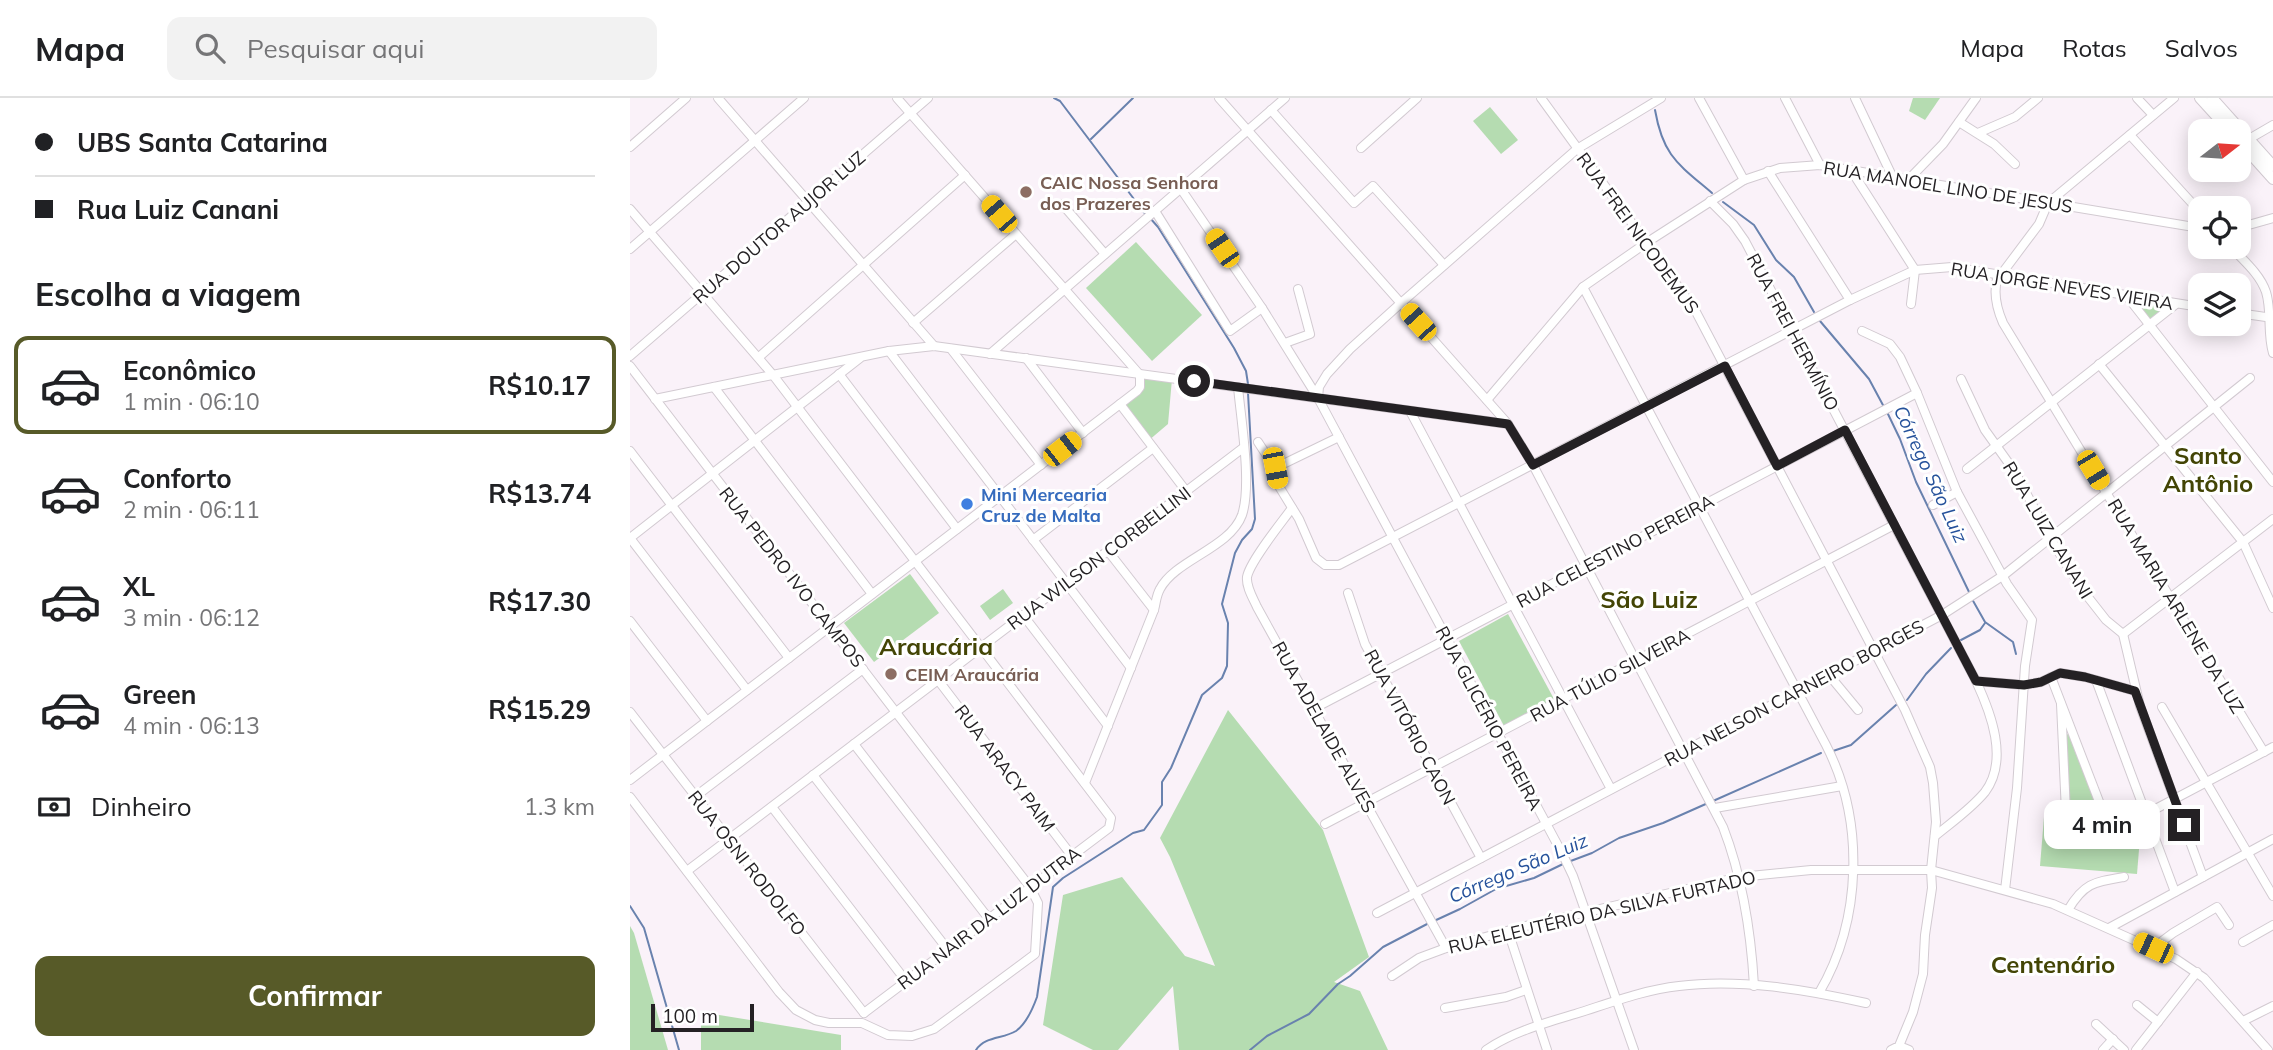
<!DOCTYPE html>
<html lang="pt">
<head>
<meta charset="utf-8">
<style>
  :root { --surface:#fff; --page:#f2f2f2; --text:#202124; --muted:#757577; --line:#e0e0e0; --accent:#575a28 }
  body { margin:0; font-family:Mulish,sans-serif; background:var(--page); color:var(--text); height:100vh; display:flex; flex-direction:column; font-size:26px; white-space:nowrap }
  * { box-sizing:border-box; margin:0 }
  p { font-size:23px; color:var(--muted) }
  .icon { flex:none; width:38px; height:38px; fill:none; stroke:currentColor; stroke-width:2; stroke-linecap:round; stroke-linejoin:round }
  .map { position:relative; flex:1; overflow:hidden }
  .sheet { display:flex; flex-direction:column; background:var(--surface); width:630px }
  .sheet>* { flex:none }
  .guide { display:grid; align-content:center; height:154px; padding:0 35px; background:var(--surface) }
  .needle { width:46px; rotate:73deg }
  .tools { position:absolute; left:1558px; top:21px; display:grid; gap:14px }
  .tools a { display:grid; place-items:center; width:63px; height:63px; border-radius:14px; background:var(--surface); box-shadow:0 4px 18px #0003; font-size:35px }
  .scale { position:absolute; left:21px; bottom:18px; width:103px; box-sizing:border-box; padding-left:7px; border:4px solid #242124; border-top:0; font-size:19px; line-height:24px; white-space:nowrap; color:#242124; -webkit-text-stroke:5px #fff; paint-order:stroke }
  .end { position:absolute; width:32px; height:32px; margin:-16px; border:9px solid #242124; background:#fff; box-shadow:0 0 0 4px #fff }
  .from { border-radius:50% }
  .bubble { position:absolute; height:49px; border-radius:14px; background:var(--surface); box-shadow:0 4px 18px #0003; font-size:23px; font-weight:700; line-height:49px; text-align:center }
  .car { position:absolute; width:21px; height:42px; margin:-21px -10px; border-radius:9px; box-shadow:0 0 5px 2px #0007; background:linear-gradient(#f5c518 24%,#345 0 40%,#f5c518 0 76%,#345 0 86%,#f5c518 0) }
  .guide b { display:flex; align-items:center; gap:24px; height:66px; font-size:26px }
  .guide b+b { border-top:2px solid var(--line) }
  .guide i { width:18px; height:18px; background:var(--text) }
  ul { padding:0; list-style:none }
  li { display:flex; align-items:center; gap:21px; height:98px; margin:0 14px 10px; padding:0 21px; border:4px solid transparent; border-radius:14px }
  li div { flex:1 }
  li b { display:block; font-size:26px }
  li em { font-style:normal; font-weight:700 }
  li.active { border-color:var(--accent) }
  li>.icon { width:63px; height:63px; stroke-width:1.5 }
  h2 { padding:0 35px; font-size:32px; line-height:84px }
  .pay { display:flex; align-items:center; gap:18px; height:77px; padding:0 35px; font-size:26px }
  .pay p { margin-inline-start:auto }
  .cta { display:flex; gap:14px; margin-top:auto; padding:14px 35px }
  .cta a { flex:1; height:80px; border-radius:14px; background:var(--accent); color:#fff; font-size:28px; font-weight:700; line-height:80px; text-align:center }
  header { display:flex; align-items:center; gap:42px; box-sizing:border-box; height:98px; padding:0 35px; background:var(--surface); border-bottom:2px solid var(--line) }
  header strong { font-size:33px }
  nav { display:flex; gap:38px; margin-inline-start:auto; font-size:24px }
  .search { width:490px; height:63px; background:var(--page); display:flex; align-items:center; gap:18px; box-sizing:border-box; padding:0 24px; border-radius:14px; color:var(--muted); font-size:26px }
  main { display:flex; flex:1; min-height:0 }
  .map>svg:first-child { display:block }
</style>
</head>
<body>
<header>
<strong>Mapa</strong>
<div class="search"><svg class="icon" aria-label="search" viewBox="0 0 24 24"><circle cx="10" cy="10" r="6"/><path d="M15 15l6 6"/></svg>Pesquisar aqui</div>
<nav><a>Mapa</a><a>Rotas</a><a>Salvos</a></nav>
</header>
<main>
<section class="sheet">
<div class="guide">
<b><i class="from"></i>UBS Santa Catarina</b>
<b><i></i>Rua Luiz Canani</b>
</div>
<h2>Escolha a viagem</h2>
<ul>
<li class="active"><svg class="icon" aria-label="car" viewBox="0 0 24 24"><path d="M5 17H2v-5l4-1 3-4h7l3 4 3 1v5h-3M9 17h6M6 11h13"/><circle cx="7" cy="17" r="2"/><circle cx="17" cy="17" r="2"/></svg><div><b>Econômico</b><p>1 min · 06:10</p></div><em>R$10.17</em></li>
<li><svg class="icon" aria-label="car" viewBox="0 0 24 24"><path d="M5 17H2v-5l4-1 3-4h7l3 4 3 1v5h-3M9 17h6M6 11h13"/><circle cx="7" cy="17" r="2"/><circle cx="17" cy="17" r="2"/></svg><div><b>Conforto</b><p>2 min · 06:11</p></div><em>R$13.74</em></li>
<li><svg class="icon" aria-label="car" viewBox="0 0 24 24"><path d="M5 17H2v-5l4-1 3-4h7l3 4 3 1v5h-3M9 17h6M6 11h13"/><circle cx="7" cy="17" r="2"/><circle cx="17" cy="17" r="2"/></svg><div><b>XL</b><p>3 min · 06:12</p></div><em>R$17.30</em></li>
<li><svg class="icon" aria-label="car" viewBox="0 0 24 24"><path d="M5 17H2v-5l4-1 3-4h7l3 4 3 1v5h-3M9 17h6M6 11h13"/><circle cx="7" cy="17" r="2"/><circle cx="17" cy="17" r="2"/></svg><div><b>Green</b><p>4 min · 06:13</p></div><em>R$15.29</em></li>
</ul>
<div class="pay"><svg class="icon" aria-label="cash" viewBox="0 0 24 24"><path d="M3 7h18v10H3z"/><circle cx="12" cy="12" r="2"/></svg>Dinheiro<p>1.3 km</p></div>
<div class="cta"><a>Confirmar</a></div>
</section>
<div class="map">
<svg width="1643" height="952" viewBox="0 0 1643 952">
  <rect width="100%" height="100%" fill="#faf2f9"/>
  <g fill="#b5dcb1">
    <polygon points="1283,0 1310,0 1295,22 1279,13"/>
    <polygon points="860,9 888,42 871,56 843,23"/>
    <polygon points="506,144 572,217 522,263 456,190"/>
    <polygon points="1504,202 1538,207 1520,223"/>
    <polygon points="510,277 542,281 538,326 518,343 490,306 507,294"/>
    <polygon points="280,476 309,515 244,564 214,525"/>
    <polygon points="373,491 383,505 360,522 350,508"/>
    <polygon points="878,516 924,601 874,628 829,543"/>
    <polygon points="598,612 693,732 739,859 704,884 730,893 758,952 549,952 543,888 488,952 463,952 413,927 433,797 492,779 555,858 585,868 540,759 530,740"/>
    <polygon points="1438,636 1439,637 1468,712 1439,708 1435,638"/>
    <polygon points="1414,719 1511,727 1507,776 1410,768"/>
    <polygon points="0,828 4,835 38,952 0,952"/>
    <polygon points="71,914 211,937 211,952 71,952"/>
  </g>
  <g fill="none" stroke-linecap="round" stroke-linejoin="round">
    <g stroke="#6982ae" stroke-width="2">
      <polyline points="424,0 430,3 516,117"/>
      <path d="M 1025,12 C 1033,58 1048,66 1082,95"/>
      <polyline points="461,41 503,0"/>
      <polyline points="1093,104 1124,127 1146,162 1164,179 1184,214"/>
      <polyline points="520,120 528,129 604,250 616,273 618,286"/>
      <polyline points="1190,223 1239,281 1254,309"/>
      <polyline points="1257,314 1270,341 1286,384 1340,496"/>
      <polyline points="1342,501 1355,524 1383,544 1386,556"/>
      <polyline points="1331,542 1350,532 1355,525"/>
      <polyline points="1277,602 1296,576 1321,550"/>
      <polyline points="1203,653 1221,647 1266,607"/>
      <polyline points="1083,703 1191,655"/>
      <polyline points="938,764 962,755 989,740 1033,725 1078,705"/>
      <polyline points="0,808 14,830 49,952"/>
      <polyline points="804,823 830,811 866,791 904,780 933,766"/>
      <path d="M 346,952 C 355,938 373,941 386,933 C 396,926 403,910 407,899 L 423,789 L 433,780 L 503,735 L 514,732 L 532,707 L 532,684 L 541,670 L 572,597 L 592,580 L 597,568 L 598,525 L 592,506 L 605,455 L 612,442 L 622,431 L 625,421 L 618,295"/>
      <polyline points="620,952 637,938 679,916 708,886 720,878 753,849 799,825"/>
    </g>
    <g stroke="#d2cad1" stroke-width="10">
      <g id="minor">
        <polyline points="88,0 304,248"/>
        <polyline points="267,0 510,277"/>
        <path d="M 589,0 L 878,326 L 903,367 L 1093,729 C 1113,781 1121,833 1124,888"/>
        <polyline points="911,0 1065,212 1275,612 1300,669 1303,685 1306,724 1301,772 1302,790 1295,837 1293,876 1283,914 1269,948 1261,952"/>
        <polyline points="1069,0 1114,82"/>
        <polyline points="1155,0 1190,67"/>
        <polyline points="1225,0 1263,80"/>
        <polyline points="1507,0 1523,17"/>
        <path d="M 1544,0 L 1418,105 L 1409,126 L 1367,182 C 1363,197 1367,211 1373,225 L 1634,654"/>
        <polyline points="641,12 724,105 743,88 814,167"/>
        <polyline points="1329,24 1364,46 1385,66"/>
        <polyline points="1348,35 1385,19 1408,0"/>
        <polyline points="1500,37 1570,114"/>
        <polyline points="1619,41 1643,27"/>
        <polyline points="0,49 56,0"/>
        <polyline points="731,50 787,0"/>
        <polyline points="1221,72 1285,172 1281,206"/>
        <polyline points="1138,73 1220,202"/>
        <polyline points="1278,82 1313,46 1346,0"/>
        <polyline points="551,91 632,210 688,300 933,757 943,778 1004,952"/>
        <path d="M 1080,103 L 1103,126 L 1115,143 L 1346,583 C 1361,615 1379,662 1355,694 C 1341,711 1322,724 1305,738"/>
        <polyline points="432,106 475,156"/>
        <polyline points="0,111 143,277 481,720 479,730 234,915"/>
        <polyline points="525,113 600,233 632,210"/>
        <polyline points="1608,130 1643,120"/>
        <path d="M 1601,149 C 1613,162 1630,176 1636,194 C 1642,213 1637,235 1643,255"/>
        <polyline points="0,151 174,0"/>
        <path d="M 953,189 L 1196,647 C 1235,723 1232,822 1189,895"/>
        <polyline points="1496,197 1643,384"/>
        <polyline points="1608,215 1643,220"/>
        <polyline points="283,225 386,136"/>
        <polyline points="1232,233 1260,246 1270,259 1287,295 1327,394 1377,486 1402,522 1395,568 1387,690 1375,792"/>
        <polyline points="655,245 680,236 668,191"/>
        <polyline points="321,251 411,367"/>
        <polyline points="259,253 501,570"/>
        <polyline points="360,256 655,0"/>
        <polyline points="0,258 298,0"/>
        <polyline points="129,259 335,77"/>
        <polyline points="396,260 453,335"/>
        <polyline points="1469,266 1613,444 1643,510"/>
        <polyline points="0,268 400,789 408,805 405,856 304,931 282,938 258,937 232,925 199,925 185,922 166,912 149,894 0,699"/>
        <polyline points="209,276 327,431"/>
        <polyline points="1331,281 1355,332 1385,374 1420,440 1454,494 1476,522 1493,536 1510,608 1573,779"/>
        <polyline points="84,289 242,496"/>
        <polyline points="688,300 689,289 697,276 720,251 771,205 947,51 1031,0"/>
        <polyline points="25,301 259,253 304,248 878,326"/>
        <polyline points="857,302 953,189 1016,145 1114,82 1150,70 1190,67 1570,130"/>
        <polyline points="490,306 556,393"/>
        <polyline points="780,313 981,691"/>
        <polyline points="628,344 645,370 650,390 669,421 686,460 695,467 709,467 1220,202 1285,172 1322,169 1570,209"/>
        <polyline points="0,353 159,560"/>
        <polyline points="645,370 709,339"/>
        <polyline points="1337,371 1546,206"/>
        <polyline points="1303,407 1327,394"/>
        <path d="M 662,410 C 652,424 620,463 617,479 C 616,489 623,500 627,509 L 816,850"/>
        <polyline points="403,442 523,350"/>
        <polyline points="478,453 524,512"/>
        <polyline points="718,495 735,546 851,760"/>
        <polyline points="393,517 478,628"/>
        <polyline points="0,523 77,623"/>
        <polyline points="1493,536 1643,421"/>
        <polyline points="1199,577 1228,612"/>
        <polyline points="1421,579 1475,719"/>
        <polyline points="308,582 442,758"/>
        <polyline points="1466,582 1545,794"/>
        <polyline points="1346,583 1394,587 1411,584 1430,575 1455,579 1505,593"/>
        <polyline points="117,592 0,440 230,260"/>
        <polyline points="1431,606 1436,714 1490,720 1516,716 1643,649"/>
        <polyline points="1532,609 1643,798"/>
        <polyline points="683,611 1287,295"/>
        <polyline points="0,614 234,915"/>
        <polyline points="224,646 359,821"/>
        <polyline points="183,677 318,852"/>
        <polyline points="0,682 507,293 510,289 510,277"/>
        <path d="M 455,685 L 524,512 C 526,505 526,498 530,491 C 545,462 600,450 612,417 C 622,387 611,322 608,289"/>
        <polyline points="66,698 233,571"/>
        <polyline points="142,709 276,883"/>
        <polyline points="1085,710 1212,688"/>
        <polyline points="695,726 1264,427"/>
        <polyline points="57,773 613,350"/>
        <path d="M 1438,812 C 1454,785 1464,784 1494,779"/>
        <polyline points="747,815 1312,517 1374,477 1620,280"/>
        <polyline points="1479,830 1643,741"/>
        <polyline points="878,833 917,952"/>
        <polyline points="1613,844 1643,827"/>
        <polyline points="1523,850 1543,835 1587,809 1599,827"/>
        <polyline points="762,878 789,860 816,850 891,829 1110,779 1181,772 1301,772 1423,806 1546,861 1574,880 1638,952"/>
        <polyline points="1507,907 1528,924"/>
        <polyline points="815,910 876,899 896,892"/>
        <polyline points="1613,923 1643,908"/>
        <polyline points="1466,926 1494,952"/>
        <polyline points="1269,948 1279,952"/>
        <path d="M 856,952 C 882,934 915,925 945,916 C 980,905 1013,892 1049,888 C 1109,880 1178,892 1236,905"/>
        <polyline points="1473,952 1483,941"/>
        <polyline points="1506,952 1567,874"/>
      </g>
    </g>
    <g stroke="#d2cad1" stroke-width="12">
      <g id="major">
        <polyline points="1570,0 1600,33"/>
        <polyline points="1582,0 1643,68"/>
        <polyline points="1608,42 1643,81"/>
      </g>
    </g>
    <use href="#minor" stroke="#fff" stroke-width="8"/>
    <use href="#major" stroke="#fff" stroke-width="10"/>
  </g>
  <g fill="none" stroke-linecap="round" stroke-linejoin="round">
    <polyline stroke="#242124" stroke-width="9" points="564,283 878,326 903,367 1095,268 1147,368 1215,332 1346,583 1394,587 1411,584 1430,575 1455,579 1505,593 1554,727"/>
  </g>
  <g fill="#8d6e63" stroke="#fff" stroke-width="2.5">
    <circle cx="396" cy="94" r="7"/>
    <circle cx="261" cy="576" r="7"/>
  </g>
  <circle fill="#3f7fe0" stroke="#fff" stroke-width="2.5" cx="337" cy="406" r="7"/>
  <g text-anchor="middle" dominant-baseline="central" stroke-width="6" stroke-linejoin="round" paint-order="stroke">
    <g font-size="18" font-weight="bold" fill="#785e54" stroke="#fff" text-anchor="start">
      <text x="410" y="84">CAIC Nossa Senhora<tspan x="410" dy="21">dos Prazeres</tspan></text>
      <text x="275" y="576">CEIM Araucária</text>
    </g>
    <g font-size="18" fill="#242124" stroke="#fff">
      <text transform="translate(1318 89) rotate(9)">RUA MANOEL LINO DE JESUS</text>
      <text transform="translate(149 129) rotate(-41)">RUA DOUTOR AUJOR LUZ</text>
      <text transform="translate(1008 135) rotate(54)">RUA FREI NICODEMUS</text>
      <text transform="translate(1432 188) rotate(9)">RUA JORGE NEVES VIEIRA</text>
      <text transform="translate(1163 234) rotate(62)">RUA FREI HERMÍNIO</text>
      <text transform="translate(1418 432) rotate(59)">RUA LUIZ CANANI</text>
      <text transform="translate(985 453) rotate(-28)">RUA CELESTINO PEREIRA</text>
      <text transform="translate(469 460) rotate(-37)">RUA WILSON CORBELLINI</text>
      <text transform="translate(162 479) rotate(52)">RUA PEDRO IVO CAMPOS</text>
      <text transform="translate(1546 508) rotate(59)">RUA MARIA ARLENE DA LUZ</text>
      <text transform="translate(980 577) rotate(-28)">RUA TÚLIO SILVEIRA</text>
      <text transform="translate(1164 595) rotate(-28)">RUA NELSON CARNEIRO BORGES</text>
      <text transform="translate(859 620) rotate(62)">RUA GLICÉRIO PEREIRA</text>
      <text transform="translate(694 629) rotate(61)">RUA ADELAIDE ALVES</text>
      <text transform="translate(780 629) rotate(62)">RUA VITÓRIO CAON</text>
      <text transform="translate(375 670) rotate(53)">RUA ARACY PAIM</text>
      <text transform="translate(117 765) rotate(52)">RUA OSNI RODOLFO</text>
      <text transform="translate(972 814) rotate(-13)">RUA ELEUTÉRIO DA SILVA FURTADO</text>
      <text transform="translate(359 820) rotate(-37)">RUA NAIR DA LUZ DUTRA</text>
    </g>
    <g font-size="18" font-weight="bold" fill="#366cbe" stroke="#fff" text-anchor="start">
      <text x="351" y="396">Mini Mercearia<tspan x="351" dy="21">Cruz de Malta</tspan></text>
    </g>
    <g font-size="19" font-style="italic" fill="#26529b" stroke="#fff">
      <text transform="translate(1301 376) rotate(65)">Córrego São Luiz</text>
      <text transform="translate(888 770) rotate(-23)">Córrego São Luiz</text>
    </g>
    <g font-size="24" font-weight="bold" fill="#434505" stroke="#fff">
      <text x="1578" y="357">Santo<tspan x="1578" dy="28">Antônio</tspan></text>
      <text x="1019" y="501">São Luiz</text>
      <text x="306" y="548">Araucária</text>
      <text x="1423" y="866">Centenário</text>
    </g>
  </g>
</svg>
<div class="tools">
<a><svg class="needle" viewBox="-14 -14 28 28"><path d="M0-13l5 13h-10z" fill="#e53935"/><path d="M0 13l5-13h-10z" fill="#757577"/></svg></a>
<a><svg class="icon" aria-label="locate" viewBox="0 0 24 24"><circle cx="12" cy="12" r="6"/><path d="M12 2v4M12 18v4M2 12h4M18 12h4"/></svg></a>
<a><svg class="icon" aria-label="layers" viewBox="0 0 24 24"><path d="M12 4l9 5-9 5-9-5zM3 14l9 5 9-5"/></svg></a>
</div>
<div class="scale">100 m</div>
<i class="end from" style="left:564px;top:283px"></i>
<i class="end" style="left:1554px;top:727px"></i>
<div class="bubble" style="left:1414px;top:702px;width:116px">4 min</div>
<i class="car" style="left:369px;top:116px;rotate:319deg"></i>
<i class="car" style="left:592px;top:150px;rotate:326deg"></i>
<i class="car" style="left:788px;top:224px;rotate:318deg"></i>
<i class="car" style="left:432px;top:351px;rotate:52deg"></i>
<i class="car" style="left:645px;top:370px;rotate:169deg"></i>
<i class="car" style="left:1463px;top:372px;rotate:149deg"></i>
<i class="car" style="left:1523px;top:850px;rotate:295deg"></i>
</div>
</main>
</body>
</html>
